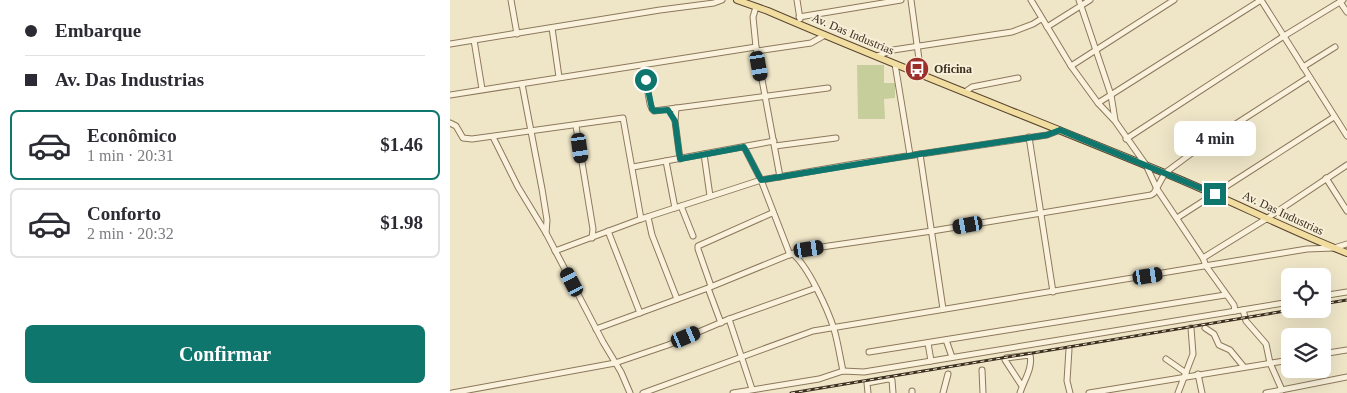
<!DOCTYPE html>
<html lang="pt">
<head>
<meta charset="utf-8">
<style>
  :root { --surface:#fff; --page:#f2f2f3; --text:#2b2b33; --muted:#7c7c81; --line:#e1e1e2; --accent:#0f766e }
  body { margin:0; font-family:Georgia,serif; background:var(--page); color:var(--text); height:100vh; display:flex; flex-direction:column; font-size:19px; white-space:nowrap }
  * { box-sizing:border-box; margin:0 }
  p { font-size:16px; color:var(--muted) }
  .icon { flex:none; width:28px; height:28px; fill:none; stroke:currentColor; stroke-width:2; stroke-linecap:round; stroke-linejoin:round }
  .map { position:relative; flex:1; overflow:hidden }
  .sheet { display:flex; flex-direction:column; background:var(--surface); width:450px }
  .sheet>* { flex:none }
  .top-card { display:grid; align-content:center; height:110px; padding:0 25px; background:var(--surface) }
  .fabs { position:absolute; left:831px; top:268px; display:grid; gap:10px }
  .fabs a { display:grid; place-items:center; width:50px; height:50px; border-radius:8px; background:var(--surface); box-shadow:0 5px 20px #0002; font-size:25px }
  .end { position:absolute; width:22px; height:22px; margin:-11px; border:6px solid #0f766e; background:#fff; box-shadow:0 0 0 2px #fff }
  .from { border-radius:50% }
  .bubble { position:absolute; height:35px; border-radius:8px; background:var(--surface); box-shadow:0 5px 20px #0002; font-size:16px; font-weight:700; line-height:35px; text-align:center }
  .car { position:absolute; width:15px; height:30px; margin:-15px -8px; border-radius:6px; box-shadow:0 0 4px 1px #0007; background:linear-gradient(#222 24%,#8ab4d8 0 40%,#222 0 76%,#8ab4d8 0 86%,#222 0) }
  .top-card b { display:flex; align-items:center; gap:18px; height:48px; font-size:19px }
  .top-card b+b { border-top:1px solid var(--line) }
  .top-card i { width:12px; height:12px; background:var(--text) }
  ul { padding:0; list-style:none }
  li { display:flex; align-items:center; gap:15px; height:70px; margin:0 10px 8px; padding:0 15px; border:2px solid var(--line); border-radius:8px }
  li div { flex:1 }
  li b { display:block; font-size:19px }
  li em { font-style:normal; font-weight:700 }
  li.current { border-color:var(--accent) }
  li>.icon { width:45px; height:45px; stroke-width:1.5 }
  .action { display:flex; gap:10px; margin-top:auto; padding:10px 25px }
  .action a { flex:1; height:58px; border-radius:8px; background:var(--accent); color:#fff; font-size:20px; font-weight:700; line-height:58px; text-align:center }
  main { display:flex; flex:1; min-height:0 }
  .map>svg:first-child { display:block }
</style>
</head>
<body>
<main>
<section class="sheet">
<div class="top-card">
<b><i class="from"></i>Embarque</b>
<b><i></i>Av. Das Industrias</b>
</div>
<ul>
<li class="current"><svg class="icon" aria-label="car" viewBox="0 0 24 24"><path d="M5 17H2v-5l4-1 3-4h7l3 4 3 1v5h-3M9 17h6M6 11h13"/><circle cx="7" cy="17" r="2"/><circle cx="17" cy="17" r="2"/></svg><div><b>Econômico</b><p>1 min · 20:31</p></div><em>$1.46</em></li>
<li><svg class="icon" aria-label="car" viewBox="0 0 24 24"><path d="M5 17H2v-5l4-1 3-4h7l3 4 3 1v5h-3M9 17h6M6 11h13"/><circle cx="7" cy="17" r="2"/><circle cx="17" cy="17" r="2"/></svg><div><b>Conforto</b><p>2 min · 20:32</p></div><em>$1.98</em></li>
</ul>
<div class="action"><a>Confirmar</a></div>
</section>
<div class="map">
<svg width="897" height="393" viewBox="0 0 897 393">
  <rect width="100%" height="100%" fill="#efe6c8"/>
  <polygon fill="#c6ce9b" points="407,65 434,65 434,83 445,83 445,98 434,99 435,119 408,119"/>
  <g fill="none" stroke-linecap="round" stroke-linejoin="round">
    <g stroke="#8c785c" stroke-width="7">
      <g id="minor">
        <polyline points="61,0 67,34"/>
        <polyline points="347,0 350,19"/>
        <polyline points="461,0 471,74"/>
        <polyline points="581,0 621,66 648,103 665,121 696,165 707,189 753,258 756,266 784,305 785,311"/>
        <polyline points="629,0 661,95 665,120"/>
        <polyline points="811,0 897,136"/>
        <polyline points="890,2 897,12"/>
        <polyline points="306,7 303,17 306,47 330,177"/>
        <polyline points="349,17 451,0"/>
        <polyline points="597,27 640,0"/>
        <polyline points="102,28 109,77"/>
        <polyline points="24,40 32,89"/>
        <polyline points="0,44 210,10 264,3 272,0"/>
        <polyline points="307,51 361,43 375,35"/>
        <polyline points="427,56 443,50 562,32 583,24 591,19"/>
        <polyline points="445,64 460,155"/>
        <polyline points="193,65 200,104 202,109 204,111 378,88"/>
        <polyline points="621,66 724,0"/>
        <polyline points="853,67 885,47"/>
        <polyline points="72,84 92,189 97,220 96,233"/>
        <polyline points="515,92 522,87 568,78"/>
        <polyline points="0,95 306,47"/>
        <polyline points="648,103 811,0"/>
        <polyline points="226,108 225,121 230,159"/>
        <polyline points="0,123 6,126 13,138 22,139 173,118 191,219"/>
        <polyline points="126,126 143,229 142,238"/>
        <polyline points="43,137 68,187 96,233 153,342 171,372 180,393"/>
        <polyline points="579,137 603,292"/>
        <polyline points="676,139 834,36 893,0"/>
        <polyline points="325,146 386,138"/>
        <polyline points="294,147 311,180 340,255"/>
        <polyline points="254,154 260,196"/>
        <polyline points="470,154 493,309"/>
        <polyline points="216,161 225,208"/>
        <polyline points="183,167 324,141"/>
        <polyline points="876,178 897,211"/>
        <polyline points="231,206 243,236"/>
        <polyline points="198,217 202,235 227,299"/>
        <polyline points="727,218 884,117"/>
        <polyline points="158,231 190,313"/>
        <polyline points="105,251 191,219 311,180 404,164 597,135 610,130"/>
        <path d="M 343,254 C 358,266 378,310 384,329 C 388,343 390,357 393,371"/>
        <polyline points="753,258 816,219 897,165"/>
        <polyline points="261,286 248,249 248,246 322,213"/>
        <polyline points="258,288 271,323"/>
        <polyline points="872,296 897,292"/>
        <polyline points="793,310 796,321 816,344 820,363 832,390"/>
        <polyline points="279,319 302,389"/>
        <polyline points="755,328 764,334 769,345 780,350 794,367"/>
        <polyline points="146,329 258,288 351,250 482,231 701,195 704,193 715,173 750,147 859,77"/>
        <polyline points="496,340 502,357"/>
        <polyline points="478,343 481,361"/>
        <polyline points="619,349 617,381 620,393"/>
        <polyline points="419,352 775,295"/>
        <polyline points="872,354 897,350"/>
        <polyline points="716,359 736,373"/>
        <polyline points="532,370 533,393"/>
        <polyline points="748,374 752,393"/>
        <polyline points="462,391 462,393"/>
        <polyline points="2,393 165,363 218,345 279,319 366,288"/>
        <polyline points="193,393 363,331 857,249 884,248 897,244"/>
        <polyline points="283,393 369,379 393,371 414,372 840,302"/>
        <polyline points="418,393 417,383 438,379 442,380 443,393"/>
        <polyline points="493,393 498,374"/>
        <path d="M 570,393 C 574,380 583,368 580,355 L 556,358 L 555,360 L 572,386"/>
        <polyline points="639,393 840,360"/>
        <polyline points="728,393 743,354 741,328"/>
        <polyline points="816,393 897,377"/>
      </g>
    </g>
    <g stroke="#5a4630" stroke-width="8">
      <path id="major" d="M 287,0 L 318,11 C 450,68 584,119 717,174 C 778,199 836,229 897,253"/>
    </g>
    <use href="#minor" stroke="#faf2dc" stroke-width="5"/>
    <use href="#major" stroke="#f2dda1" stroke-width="6"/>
    <g stroke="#3c2f20" stroke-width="3">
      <g id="rail">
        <polyline points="872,304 897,300"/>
        <polyline points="341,393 847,309"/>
      </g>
    </g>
    <use href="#rail" stroke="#f7efd8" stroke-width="1" stroke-dasharray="4" stroke-linecap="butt"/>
  </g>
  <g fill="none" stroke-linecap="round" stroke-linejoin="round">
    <polyline stroke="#0f766e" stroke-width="6" points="196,80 202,109 204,111 218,110 225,121 230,159 294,147 311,180 470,154 597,135 610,130 765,194"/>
  </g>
  <defs>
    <g id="bus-disc" transform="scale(1.25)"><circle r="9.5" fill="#9c302b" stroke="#f7efd8"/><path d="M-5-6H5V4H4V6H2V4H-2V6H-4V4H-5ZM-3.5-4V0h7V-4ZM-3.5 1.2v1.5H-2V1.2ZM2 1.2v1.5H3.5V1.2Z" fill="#fff"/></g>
  </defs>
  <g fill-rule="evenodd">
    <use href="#bus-disc" x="467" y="69"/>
  </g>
  <g text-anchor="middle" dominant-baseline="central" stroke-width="4" stroke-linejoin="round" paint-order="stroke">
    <g font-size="12" fill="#3c2f20" stroke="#f7efd8">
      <text transform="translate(403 34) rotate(23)">Av. Das Industrias</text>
      <text transform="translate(833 213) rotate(25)">Av. Das Industrias</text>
    </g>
    <g font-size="12" font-weight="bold" fill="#3c2f20" stroke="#f7efd8" text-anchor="start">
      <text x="484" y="69">Oficina</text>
    </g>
  </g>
</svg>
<div class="fabs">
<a><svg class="icon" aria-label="locate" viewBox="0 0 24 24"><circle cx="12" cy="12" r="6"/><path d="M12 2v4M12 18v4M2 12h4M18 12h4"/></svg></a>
<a><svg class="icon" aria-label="layers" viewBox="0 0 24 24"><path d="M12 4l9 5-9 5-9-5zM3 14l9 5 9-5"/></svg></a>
</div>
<i class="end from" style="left:196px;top:80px"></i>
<i class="end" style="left:765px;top:194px"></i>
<div class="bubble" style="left:724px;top:121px;width:82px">4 min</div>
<i class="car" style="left:309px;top:66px;rotate:170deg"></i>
<i class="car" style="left:130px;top:148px;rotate:172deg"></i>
<i class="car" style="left:518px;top:225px;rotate:260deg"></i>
<i class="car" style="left:359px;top:249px;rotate:81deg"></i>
<i class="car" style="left:698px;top:276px;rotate:81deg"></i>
<i class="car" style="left:122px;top:282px;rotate:332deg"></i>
<i class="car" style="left:236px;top:337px;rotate:67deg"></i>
</div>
</main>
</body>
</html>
